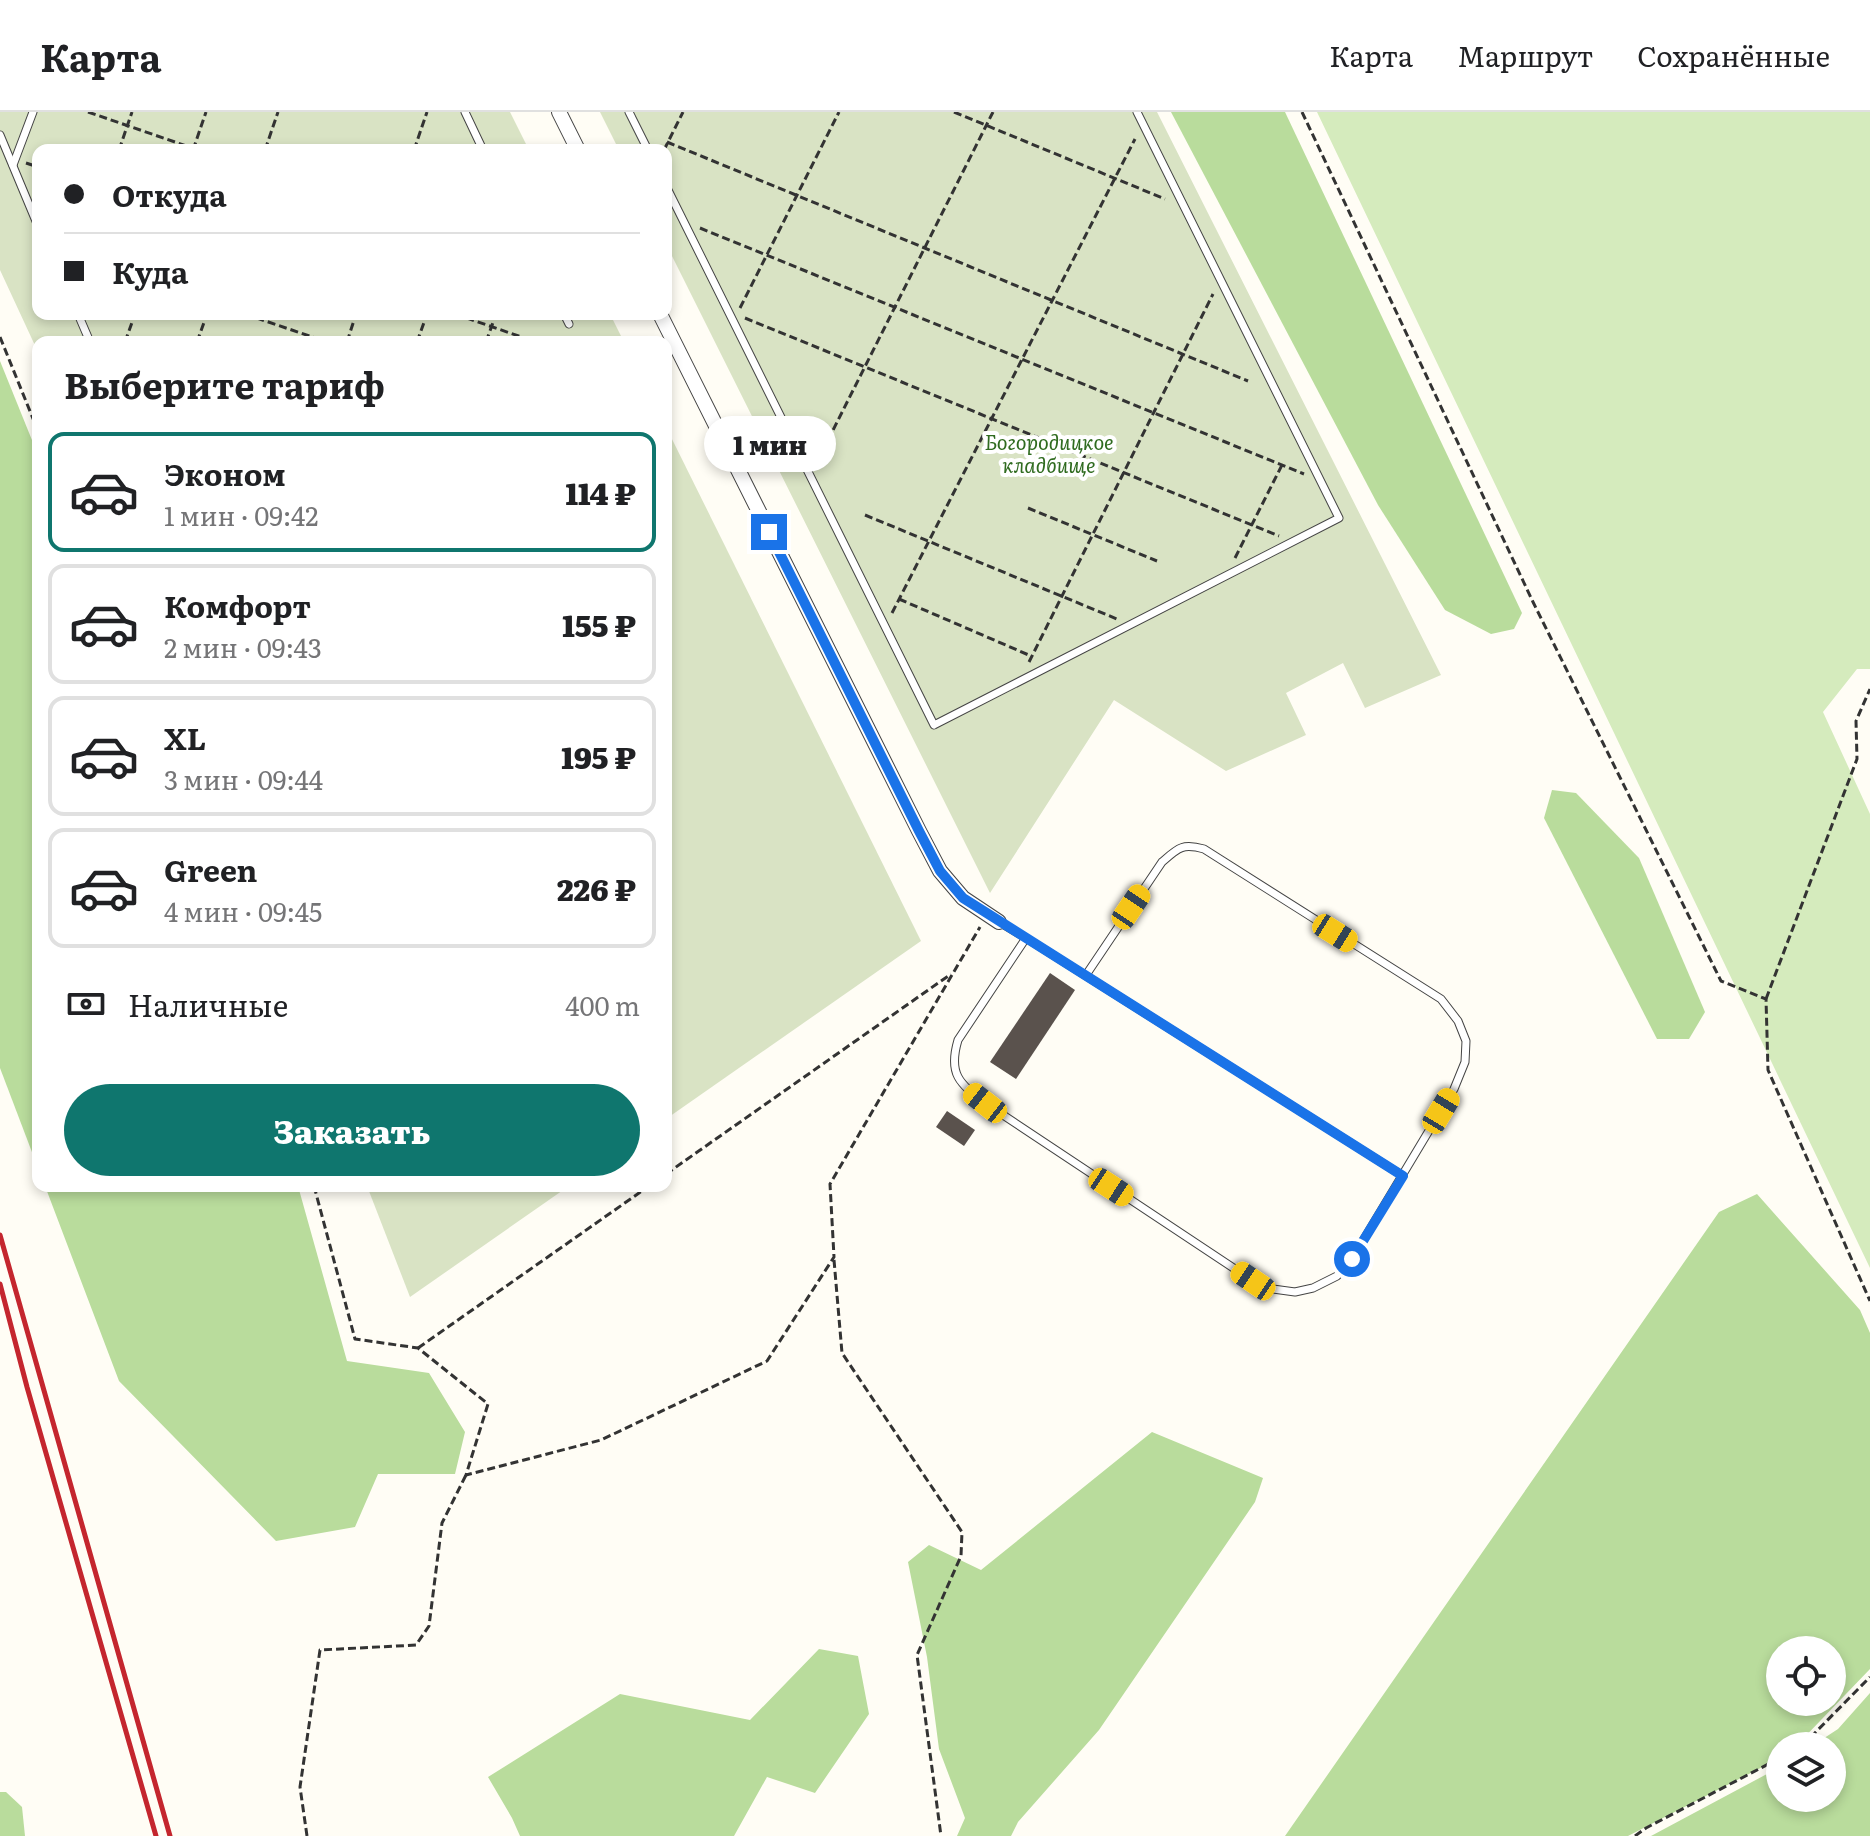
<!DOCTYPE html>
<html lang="ru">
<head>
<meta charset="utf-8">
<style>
  :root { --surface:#fff; --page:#f6f6f6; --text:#202124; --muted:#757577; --line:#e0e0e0; --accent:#0f766e }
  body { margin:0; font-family:Literata,serif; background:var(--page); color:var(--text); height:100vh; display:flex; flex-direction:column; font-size:30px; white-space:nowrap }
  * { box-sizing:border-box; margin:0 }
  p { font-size:26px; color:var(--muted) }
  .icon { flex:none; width:44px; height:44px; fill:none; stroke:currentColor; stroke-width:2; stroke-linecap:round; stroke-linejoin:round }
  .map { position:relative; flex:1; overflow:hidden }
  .sheet { position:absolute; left:32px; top:224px; width:640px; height:856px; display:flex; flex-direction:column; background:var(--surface); border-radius:16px; box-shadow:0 4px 12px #0003 }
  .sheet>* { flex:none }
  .guide { position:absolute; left:32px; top:32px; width:640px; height:176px; border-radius:16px; box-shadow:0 4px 12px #0003; display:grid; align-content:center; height:176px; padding:0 32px; background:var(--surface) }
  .fabs { position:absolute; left:1766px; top:1524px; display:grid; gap:16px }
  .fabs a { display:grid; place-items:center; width:80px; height:80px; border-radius:50%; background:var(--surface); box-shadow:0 4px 12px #0003; font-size:40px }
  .end { position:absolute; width:36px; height:36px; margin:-18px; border:10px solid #1a73e8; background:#fff; box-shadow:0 0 0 4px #fff }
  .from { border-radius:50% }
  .bubble { position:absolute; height:56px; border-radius:28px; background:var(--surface); box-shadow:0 4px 12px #0003; font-size:26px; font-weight:800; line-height:56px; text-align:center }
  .car { position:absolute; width:24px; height:48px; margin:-24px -12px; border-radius:10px; box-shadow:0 0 6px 2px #0007; background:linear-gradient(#f5c518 24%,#345 0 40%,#f5c518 0 76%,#345 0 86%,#f5c518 0) }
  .guide b { display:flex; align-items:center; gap:28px; height:76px; font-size:30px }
  .guide b+b { border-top:2px solid var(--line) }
  .guide i { width:20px; height:20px; background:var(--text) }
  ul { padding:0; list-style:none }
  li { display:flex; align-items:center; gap:24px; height:120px; margin:0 16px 12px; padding:0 16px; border:4px solid var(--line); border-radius:16px }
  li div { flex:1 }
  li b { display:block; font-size:30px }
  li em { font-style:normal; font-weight:800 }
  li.active { border-color:var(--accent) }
  li>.icon { width:72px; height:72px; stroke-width:1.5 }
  h2 { padding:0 32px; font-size:36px; line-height:96px }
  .pay { display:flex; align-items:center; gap:20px; height:88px; padding:0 32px; font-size:30px }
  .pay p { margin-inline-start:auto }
  .button { display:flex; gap:16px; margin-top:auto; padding:16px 32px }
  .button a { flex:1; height:92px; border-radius:48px; background:var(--accent); color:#fff; font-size:32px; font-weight:800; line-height:92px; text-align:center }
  header { display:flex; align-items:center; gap:48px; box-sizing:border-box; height:112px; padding:0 40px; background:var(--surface); border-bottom:2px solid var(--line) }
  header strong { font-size:38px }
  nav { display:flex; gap:44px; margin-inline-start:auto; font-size:28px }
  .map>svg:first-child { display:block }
</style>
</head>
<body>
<header>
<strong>Карта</strong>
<nav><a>Карта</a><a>Маршрут</a><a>Сохранённые</a></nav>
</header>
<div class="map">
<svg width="1870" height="1724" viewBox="0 0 1870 1724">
  <rect width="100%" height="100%" fill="#fffdf5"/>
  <polygon fill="#d5ebbd" points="1317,0 1870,0 1870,557 1857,557 1823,600 1870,702 1870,1156"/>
  <g fill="#b9dc9c" fill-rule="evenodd">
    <polygon points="1171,0 1285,0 1522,501 1514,517 1491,522 1445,498 1378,393"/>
    <polygon points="0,249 38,343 38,1056 0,956"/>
    <polygon points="1552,678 1576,681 1639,746 1705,900 1689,927 1657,927 1544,706"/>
    <polygon points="45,1074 298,1074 347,1249 429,1261 465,1320 455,1362 378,1362 355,1415 276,1429 119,1269"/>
    <path d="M 1757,1082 L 1860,1198 L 1870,1221 L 1870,1557 L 1796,1634 L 1780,1634 L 1780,1646 L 1628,1724 L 1285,1724 L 1719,1100 ZM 1780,1538 L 1832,1538 L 1832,1590 L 1780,1590 Z"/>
    <polygon points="1152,1320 1263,1366 1255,1390 1099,1618 1018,1710 1011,1724 957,1724 965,1706 939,1637 927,1545 908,1450 929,1433 981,1458"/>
    <polygon points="819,1537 858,1544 869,1602 815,1681 767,1665 734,1724 520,1724 512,1706 488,1665 620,1582 750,1608"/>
    <polygon points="1870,1581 1870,1724 1651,1724 1780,1655 1780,1686 1832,1686 1832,1634 1812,1634 1838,1617"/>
    <polygon points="0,1680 6,1680 22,1695 25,1724 0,1724"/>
  </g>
  <g fill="#d9e3c4">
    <polygon points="0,0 510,0 529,38 38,38 38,202 610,202 624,230 38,230 38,240 0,158"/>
    <polygon points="600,0 1157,0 1441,563 1365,596 1343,551 1286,581 1306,623 1226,659 1114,588 990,781 666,132 666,38 619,38"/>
    <polygon points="666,315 921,829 666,1007"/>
    <polygon points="367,1074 569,1074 410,1185"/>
  </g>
  <g fill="#5a524d">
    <polygon points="1050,861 1075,878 1016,967 990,950"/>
    <polygon points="947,999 975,1018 964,1034 936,1015"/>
  </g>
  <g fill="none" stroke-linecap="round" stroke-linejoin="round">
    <g stroke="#444" stroke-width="9">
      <g id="service">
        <polyline points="465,0 483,38"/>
        <polyline points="629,0 648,38"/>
        <polyline points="0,23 38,114"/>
        <polyline points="13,53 33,0"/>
        <polyline points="666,74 934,613 1339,406 1137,0"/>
        <polyline points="78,202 90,230"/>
        <polyline points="564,202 569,212"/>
        <polyline points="999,810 1026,826 1403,1064"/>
        <path d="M 1026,826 L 958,928 C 948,962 959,971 985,991 L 1253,1169 L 1273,1177 L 1295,1180 L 1313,1176 L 1337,1164 L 1352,1147 L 1454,977 L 1465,950 L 1466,929 L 1458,909 L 1441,887 L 1204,737 C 1182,731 1178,736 1162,750 L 1086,863"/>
      </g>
    </g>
    <g stroke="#444" stroke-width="16">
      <g id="minor">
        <polyline points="559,0 578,38"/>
        <polyline points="660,202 919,719 940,759 963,786 999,810"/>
      </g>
    </g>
    <g stroke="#333" stroke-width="3" stroke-dasharray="8 4" stroke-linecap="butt">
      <polyline points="88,0 198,38"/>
      <polyline points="954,0 1165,87"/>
      <polyline points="1302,0 1533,490 1721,869 1766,887 1768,958 1870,1189"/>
      <polyline points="667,30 1248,269"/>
      <polyline points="119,38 132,0"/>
      <polyline points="193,38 206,0"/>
      <polyline points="265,38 278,0"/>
      <polyline points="414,38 427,0"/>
      <polyline points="664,38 683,0"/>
      <polyline points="26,51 38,55"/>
      <polyline points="700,116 1304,362"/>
      <polyline points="740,196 839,0"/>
      <polyline points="245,202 327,230"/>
      <polyline points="455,202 536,230"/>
      <polyline points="745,206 1279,424"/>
      <polyline points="0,225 38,319"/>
      <polyline points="125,230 135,202"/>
      <polyline points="197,230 207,202"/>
      <polyline points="347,230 356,202"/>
      <polyline points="417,230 427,202"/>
      <polyline points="486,230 496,202"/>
      <polyline points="817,350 993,0"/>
      <polyline points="1028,396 1157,449"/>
      <polyline points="865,403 1117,507"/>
      <polyline points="1235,446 1282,353"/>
      <polyline points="899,487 1031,544"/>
      <polyline points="892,501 1135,27"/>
      <polyline points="1029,550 1213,182"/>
      <polyline points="1766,887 1857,647 1856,609 1870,577"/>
      <polyline points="666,1062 951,862"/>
      <polyline points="314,1074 355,1227 418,1236 488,1292 466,1363 601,1328 767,1249 834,1145 830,1072 980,815"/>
      <polyline points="834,1148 842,1241 962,1420 961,1444 917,1543 941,1724"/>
      <polyline points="418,1236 649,1074"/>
      <polyline points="1802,1634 1870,1565"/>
      <polyline points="307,1724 300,1675 320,1538 416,1533 429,1514 442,1411 466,1363"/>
      <polyline points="1635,1724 1646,1716 1780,1646"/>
    </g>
    <use href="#service" stroke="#fff" stroke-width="7"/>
    <use href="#minor" stroke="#fff" stroke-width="14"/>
    <g stroke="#c4262e" stroke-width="5">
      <polyline points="0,1123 170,1724"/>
      <polyline points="0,1172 27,1275 156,1724"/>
    </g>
  </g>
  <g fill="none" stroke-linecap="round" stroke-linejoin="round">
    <polyline stroke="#1a73e8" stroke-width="10" points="769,420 919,719 940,759 963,786 1403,1064 1352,1147"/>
  </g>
  <g text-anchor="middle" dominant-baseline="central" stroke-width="8" stroke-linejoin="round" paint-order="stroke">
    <g font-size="20" font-style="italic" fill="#2f6b1f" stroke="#fff">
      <text x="1049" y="329">Богородицкое<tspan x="1049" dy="23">кладбище</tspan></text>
    </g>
  </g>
</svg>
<div class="fabs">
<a><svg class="icon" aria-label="locate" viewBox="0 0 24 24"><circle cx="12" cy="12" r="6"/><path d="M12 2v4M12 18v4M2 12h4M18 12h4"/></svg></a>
<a><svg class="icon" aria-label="layers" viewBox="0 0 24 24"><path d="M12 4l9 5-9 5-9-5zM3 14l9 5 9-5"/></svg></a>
</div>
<i class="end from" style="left:1352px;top:1147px"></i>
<i class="end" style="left:769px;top:420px"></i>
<div class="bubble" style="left:704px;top:304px;width:132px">1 мин</div>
<i class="car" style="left:1131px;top:795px;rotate:34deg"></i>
<i class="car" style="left:1335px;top:821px;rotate:122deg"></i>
<i class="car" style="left:985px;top:991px;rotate:308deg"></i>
<i class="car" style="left:1441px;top:999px;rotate:31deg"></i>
<i class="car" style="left:1111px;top:1075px;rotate:123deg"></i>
<i class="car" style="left:1253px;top:1169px;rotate:304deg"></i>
<div class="guide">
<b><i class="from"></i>Откуда</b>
<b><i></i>Куда</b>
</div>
<section class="sheet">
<h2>Выберите тариф</h2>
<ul>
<li class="active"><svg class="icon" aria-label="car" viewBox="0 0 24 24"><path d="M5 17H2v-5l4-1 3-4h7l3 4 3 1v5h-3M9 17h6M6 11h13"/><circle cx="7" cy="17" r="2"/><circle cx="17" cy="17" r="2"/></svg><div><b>Эконом</b><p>1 мин · 09:42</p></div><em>114 ₽</em></li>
<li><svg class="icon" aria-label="car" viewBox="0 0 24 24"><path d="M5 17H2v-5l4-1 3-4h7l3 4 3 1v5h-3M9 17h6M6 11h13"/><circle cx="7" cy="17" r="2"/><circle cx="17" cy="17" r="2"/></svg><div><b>Комфорт</b><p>2 мин · 09:43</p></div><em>155 ₽</em></li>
<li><svg class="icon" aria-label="car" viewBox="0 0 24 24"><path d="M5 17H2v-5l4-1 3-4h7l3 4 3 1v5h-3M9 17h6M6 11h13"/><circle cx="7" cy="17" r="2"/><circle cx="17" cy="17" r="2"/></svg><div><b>XL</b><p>3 мин · 09:44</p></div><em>195 ₽</em></li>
<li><svg class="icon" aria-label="car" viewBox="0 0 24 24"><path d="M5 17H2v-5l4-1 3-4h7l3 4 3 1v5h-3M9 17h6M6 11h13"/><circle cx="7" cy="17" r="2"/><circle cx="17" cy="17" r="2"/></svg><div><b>Green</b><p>4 мин · 09:45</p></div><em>226 ₽</em></li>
</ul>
<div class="pay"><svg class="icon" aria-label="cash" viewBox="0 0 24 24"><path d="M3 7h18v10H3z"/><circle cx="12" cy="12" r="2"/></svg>Наличные<p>400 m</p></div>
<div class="button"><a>Заказать</a></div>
</section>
</div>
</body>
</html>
